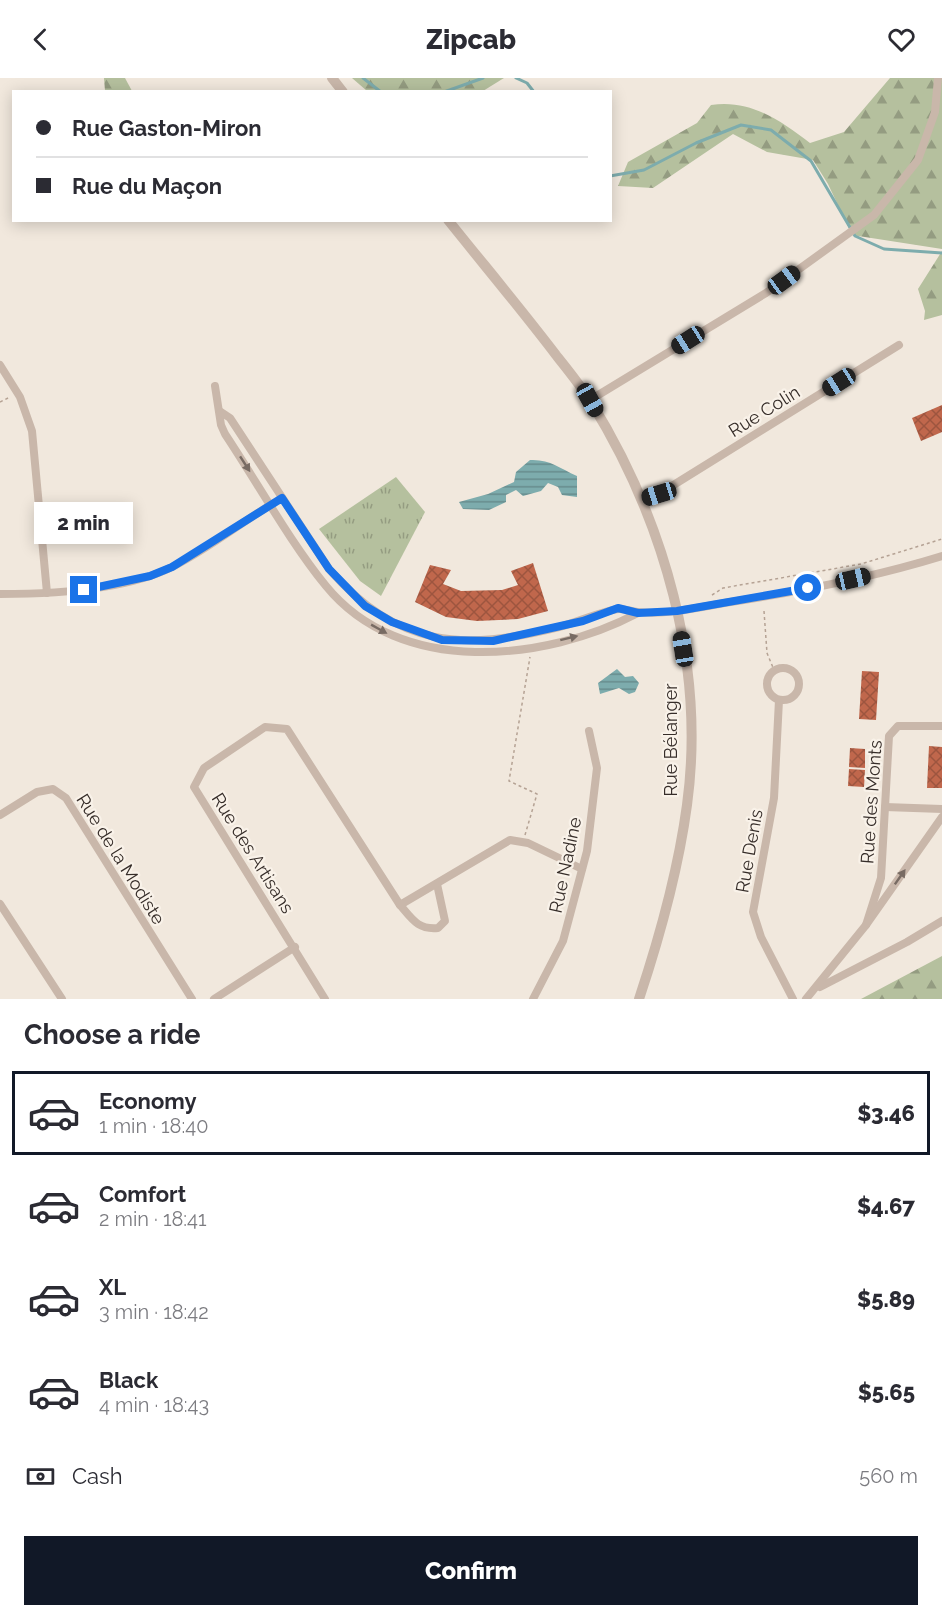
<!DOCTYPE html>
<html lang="en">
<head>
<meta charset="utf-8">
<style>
  :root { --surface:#fff; --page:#f2f2f3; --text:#2b2b33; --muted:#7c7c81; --line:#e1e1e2; --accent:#111827 }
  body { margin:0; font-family:Raleway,sans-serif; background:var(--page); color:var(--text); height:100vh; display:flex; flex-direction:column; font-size:22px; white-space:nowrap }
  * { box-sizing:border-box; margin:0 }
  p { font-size:20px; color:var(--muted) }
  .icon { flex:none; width:33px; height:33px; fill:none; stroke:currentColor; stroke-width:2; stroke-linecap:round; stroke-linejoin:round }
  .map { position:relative; height:921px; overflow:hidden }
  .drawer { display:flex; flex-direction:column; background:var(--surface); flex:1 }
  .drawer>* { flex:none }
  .top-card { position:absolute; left:12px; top:12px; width:600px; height:132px; border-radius:0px; box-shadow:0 3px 15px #0003; display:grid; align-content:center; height:132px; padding:0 24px; background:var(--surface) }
  .end { position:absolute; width:27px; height:27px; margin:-14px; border:8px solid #1a73e8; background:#fff; box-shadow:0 0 0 3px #fff }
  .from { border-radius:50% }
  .bubble { position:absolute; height:42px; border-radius:0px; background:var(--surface); box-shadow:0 3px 15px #0003; font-size:20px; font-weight:800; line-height:42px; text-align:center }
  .car { position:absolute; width:18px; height:36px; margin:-18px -9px; border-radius:8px; box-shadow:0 0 4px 2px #0007; background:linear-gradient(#222 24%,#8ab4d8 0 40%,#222 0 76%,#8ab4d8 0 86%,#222 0) }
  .top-card b { display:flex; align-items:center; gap:21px; height:57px; font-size:22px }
  .top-card b+b { border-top:2px solid var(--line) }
  .top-card i { width:15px; height:15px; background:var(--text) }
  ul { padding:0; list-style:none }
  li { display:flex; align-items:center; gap:18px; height:84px; margin:0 12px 9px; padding:0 12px; border:3px solid transparent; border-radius:0px }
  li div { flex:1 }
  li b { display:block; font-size:22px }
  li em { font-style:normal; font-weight:800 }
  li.active { border-color:var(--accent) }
  li>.icon { width:54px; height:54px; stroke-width:1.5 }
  h2 { padding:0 24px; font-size:27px; line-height:72px }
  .pay { display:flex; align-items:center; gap:15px; height:66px; padding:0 24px; font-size:22px }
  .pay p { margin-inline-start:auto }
  .button { display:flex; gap:12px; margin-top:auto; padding:12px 24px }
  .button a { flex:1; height:69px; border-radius:0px; background:var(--accent); color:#fff; font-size:24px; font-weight:800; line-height:69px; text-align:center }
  header { display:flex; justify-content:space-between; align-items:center; height:78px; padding:0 24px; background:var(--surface); font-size:27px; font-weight:800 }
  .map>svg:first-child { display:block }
</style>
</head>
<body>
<header><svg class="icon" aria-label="back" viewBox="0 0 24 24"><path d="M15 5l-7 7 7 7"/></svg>Zipcab<svg class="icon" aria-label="heart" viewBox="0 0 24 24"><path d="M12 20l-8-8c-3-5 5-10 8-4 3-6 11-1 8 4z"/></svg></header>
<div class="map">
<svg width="942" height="921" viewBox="0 0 942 921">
  <defs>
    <pattern id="grass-tufts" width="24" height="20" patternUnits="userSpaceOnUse" patternTransform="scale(1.5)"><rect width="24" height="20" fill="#b5c09e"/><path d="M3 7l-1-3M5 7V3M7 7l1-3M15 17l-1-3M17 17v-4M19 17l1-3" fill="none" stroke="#949c81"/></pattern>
    <pattern id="forest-firs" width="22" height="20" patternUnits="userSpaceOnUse" patternTransform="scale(1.5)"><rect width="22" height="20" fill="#b5c09e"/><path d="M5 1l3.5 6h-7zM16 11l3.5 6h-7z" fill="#949c81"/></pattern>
    <pattern id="water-rules" width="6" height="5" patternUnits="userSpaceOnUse" patternTransform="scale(1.5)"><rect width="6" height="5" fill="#7dacad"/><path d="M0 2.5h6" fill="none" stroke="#678c8d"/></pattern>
    <pattern id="building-cross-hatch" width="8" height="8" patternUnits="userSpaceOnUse" patternTransform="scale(1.5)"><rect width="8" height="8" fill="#c0674c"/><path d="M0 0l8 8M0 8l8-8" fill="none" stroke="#9d553f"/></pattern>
  </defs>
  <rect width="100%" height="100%" fill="#f1e8dd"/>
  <polygon fill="url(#grass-tufts)" points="396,399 425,434 381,518 360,503 319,451"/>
  <g fill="url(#forest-firs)">
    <polygon points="104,0 125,0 132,13 105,13"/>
    <polygon points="352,0 504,0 483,13 367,13"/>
    <path d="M 890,0 L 942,0 L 942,171 L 852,157 L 828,106 L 813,82 L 767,74 L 733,56 L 653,110 L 618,108 L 628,84 L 697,45 L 711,27 C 750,21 780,42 810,65 L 844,54 Z"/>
    <polygon points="942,173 942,237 924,242 925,233 918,211"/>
    <polygon points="942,878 942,921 861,921"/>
  </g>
  <g fill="url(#water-rules)">
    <path d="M 530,382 C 550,381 559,390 577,398 L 577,419 L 562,417 L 558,409 L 548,405 L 541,413 L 523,418 L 516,412 L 506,417 L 506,424 L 489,432 L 463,431 L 459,424 L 488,416 L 514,404 L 516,394 Z"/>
    <polygon points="617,591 625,599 633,598 639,605 635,614 629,616 619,610 600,616 598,605"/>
  </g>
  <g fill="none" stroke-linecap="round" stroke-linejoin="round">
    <g stroke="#7dacad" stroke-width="3">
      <polyline points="363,0 381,14"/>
      <polyline points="516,0 527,5 534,14"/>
      <polyline points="444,14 483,0"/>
      <polyline points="610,98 644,92 696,65 741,47 771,52 811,83 855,158 884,171 942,175"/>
    </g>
  </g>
  <g fill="url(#building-cross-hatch)">
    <polygon points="942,327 942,354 921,363 912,340"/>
    <polygon points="533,485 548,533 518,541 477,543 446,539 415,524 430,487 451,492 443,506 461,513 502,512 518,507 511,493"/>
    <polygon points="862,593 879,594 876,642 859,641"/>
    <polygon points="929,668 942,669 942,710 927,710"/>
    <polygon points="850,670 865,671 865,690 849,689"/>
    <polygon points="849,691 865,692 864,709 848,708"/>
  </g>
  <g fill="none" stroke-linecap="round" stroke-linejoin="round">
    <g stroke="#b5a294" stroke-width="1.5" stroke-dasharray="3 3" stroke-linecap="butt">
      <polyline points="0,324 10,319"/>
      <polyline points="712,517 723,510 861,486 942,461"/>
      <polyline points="764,533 767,575 774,592"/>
      <polyline points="525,757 537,716 509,703 530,579"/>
    </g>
    <g stroke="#c9b7aa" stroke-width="8">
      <polyline points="0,287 20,319 32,353 47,515"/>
      <path d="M 215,308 L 221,347 L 225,356 C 257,404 290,464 326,508 C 400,599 545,584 638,535"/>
      <polyline points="590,322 766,215 874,137 918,82 935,34 938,0"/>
      <path d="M 221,334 L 230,340 L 329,491 C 397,570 463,573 559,549 C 573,546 609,530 620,531 C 626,531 632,534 638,534 C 666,537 696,530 724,525 C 797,514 871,500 942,478"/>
      <polyline points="643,421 659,416 899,267"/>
      <path d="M 0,516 C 51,516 126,512 172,489 C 208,471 240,445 274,425"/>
      <circle cx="783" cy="606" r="16"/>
      <polyline points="779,622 774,720 753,834 761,859 793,921"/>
      <polyline points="885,729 942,731"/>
      <polyline points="0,737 37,714 53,711 66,720 192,921"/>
      <polyline points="0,826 62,921"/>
      <path d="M 400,827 C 412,841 418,852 438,850 L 445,843 L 437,806"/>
      <polyline points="866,847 881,800 889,658 898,648 942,648"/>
      <polyline points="820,909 907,864 942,843"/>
      <polyline points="214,921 295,869"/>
      <polyline points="325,921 194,709 204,690 265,649 287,651 400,827 510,762 528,765 582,791"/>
      <polyline points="533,921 563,863 587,773 597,690 589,653"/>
      <polyline points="806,921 866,847 942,739"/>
    </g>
    <g stroke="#c9b7aa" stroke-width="10">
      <polyline points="332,0 343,14"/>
      <path d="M 448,142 C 484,187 521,231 556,277 C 568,292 581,308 591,324 C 664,442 706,588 687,727 C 678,794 660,858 639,921"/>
    </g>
  </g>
  <defs><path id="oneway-solid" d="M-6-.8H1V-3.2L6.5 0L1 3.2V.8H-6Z" transform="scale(1.5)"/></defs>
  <g fill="#786b63">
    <use href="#oneway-solid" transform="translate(245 386) rotate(57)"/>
    <use href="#oneway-solid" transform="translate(379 551) rotate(29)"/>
    <use href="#oneway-solid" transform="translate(569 560) rotate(-14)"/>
    <use href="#oneway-solid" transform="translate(900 799) rotate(-55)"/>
  </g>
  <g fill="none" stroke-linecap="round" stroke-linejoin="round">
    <polyline stroke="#1a73e8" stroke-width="8" points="84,512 150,498 172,489 282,420 329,491 365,528 392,544 442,562 493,563 583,543 618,530 638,535 677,533 808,510"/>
  </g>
  <g text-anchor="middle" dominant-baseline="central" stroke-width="4.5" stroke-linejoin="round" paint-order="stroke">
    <g font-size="18" fill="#362d29" stroke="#f9f2e9">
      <text transform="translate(764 333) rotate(-32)">Rue Colin</text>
      <text transform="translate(670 662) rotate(-90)">Rue Bélanger</text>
      <text transform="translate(871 724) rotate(-86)">Rue des Monts</text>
      <text transform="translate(749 773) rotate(-80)">Rue Denis</text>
      <text transform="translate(253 775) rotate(58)">Rue des Artisans</text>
      <text transform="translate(121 781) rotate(58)">Rue de la Modiste</text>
      <text transform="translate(565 787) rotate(-78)">Rue Nadine</text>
    </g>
  </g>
</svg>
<i class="end from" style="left:808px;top:510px"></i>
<i class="end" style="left:84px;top:512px"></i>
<div class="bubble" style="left:34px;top:424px;width:99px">2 min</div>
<i class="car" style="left:784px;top:202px;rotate:54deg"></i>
<i class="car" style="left:688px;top:262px;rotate:238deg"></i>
<i class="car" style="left:839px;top:304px;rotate:238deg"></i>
<i class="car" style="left:590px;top:322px;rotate:151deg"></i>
<i class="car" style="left:659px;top:416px;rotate:253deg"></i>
<i class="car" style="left:853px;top:501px;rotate:77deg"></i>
<i class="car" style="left:683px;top:571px;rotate:351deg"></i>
<div class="top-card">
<b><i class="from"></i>Rue Gaston-Miron</b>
<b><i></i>Rue du Maçon</b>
</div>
</div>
<section class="drawer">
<h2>Choose a ride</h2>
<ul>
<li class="active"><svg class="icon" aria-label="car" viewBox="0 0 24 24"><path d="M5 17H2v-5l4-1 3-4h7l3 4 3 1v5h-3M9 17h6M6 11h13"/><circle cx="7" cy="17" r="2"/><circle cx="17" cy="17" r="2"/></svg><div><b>Economy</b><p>1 min · 18:40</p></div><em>$3.46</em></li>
<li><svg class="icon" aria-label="car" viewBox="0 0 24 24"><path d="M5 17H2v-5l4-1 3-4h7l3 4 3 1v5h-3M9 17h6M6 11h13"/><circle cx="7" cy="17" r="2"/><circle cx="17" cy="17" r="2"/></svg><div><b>Comfort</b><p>2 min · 18:41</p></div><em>$4.67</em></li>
<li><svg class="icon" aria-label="car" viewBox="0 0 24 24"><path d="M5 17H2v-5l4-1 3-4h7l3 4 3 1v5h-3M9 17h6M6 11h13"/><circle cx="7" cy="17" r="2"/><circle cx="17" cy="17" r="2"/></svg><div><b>XL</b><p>3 min · 18:42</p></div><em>$5.89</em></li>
<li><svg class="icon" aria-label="car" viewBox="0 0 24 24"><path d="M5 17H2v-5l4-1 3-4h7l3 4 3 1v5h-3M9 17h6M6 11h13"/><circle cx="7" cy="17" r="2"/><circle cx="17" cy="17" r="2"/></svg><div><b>Black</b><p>4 min · 18:43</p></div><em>$5.65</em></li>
</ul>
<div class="pay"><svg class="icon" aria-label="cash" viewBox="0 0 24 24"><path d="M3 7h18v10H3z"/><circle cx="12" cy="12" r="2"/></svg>Cash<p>560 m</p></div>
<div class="button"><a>Confirm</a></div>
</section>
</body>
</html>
